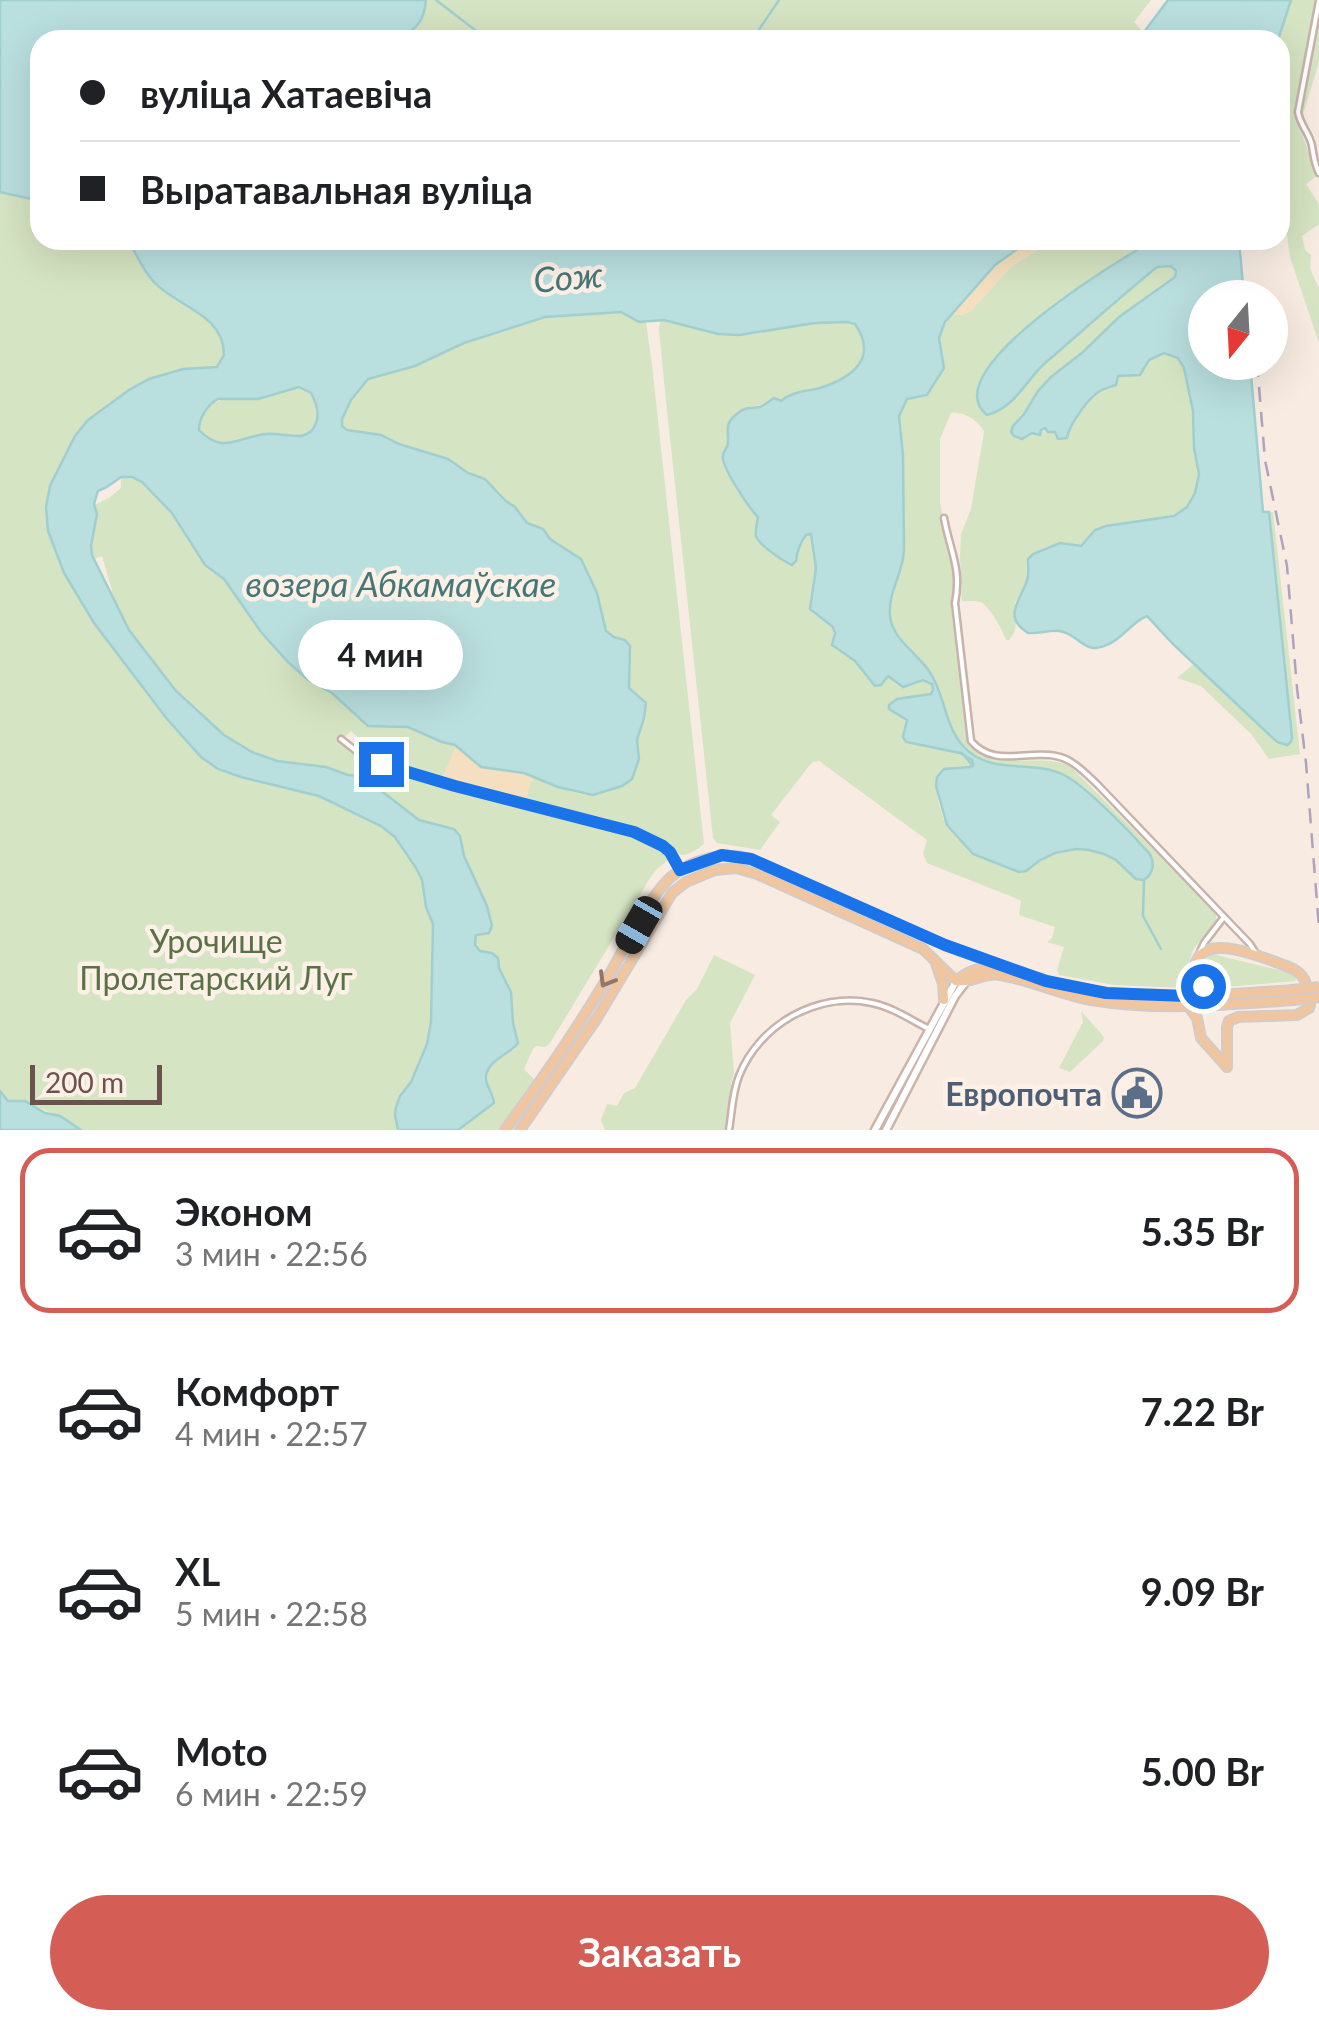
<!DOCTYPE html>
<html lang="ru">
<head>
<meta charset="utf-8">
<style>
  :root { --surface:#fff; --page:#f2f2f2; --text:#202124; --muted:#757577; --line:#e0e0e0; --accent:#d45e55 }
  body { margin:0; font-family:Lato,sans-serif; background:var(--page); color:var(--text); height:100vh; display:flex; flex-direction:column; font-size:38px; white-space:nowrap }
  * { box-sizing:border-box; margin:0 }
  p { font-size:32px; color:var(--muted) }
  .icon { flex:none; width:55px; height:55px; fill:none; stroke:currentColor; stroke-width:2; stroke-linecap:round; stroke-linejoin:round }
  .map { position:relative; height:1130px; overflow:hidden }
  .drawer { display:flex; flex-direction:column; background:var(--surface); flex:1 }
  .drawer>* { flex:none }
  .top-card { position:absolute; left:30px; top:30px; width:1260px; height:220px; border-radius:30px; box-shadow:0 10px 40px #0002; display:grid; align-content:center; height:220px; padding:0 50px; background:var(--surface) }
  .needle { width:65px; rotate:198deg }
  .fabs { position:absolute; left:1188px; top:280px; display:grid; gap:20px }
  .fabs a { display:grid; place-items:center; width:100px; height:100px; border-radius:50%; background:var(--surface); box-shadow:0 10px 40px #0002; font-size:50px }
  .scale { position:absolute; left:30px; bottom:25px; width:132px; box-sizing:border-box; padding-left:10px; border:5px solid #6c524c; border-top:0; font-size:28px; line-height:35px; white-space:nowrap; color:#6c524c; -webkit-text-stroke:8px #fcf0e7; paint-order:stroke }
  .end { position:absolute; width:45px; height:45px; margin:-22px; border:12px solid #1a73e8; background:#fff; box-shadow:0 0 0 5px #fff }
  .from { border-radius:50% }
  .bubble { position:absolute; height:70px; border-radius:35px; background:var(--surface); box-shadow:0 10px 40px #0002; font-size:32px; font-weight:700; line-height:70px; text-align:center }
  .car { position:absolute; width:30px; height:60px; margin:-30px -15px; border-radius:12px; box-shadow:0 0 8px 2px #0007; background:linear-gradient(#222 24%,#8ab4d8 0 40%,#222 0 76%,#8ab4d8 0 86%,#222 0) }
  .top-card b { display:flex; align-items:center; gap:35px; height:95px; font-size:38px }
  .top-card b+b { border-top:2px solid var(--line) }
  .top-card i { width:25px; height:25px; background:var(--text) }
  ul { padding:18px 0 0; list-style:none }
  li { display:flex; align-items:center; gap:30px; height:165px; margin:0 20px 15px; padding:0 30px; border:5px solid transparent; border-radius:30px }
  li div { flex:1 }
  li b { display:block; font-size:38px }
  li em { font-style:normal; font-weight:700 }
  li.active { border-color:var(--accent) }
  li>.icon { width:90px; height:90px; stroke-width:1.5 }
  .cta { display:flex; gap:20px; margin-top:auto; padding:20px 50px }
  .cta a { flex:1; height:115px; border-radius:60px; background:var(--accent); color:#fff; font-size:40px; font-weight:700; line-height:115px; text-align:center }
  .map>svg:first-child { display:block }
</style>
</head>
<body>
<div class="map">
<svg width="1319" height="1130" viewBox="0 0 1319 1130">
  <rect width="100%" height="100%" fill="#f8ece2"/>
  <g fill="#d5e4c2" fill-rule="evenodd">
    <path d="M 426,0 L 1151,0 L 1134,22 L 1144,33 L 1138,40 L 383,40 C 409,35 422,29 426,0 Z"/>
    <polygon points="1291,0 1319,0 1319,62 1302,118 1296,117 1317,176 1306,184 1319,204 1319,224 1302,236 1305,250 1311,255 1310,268 1319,289 1319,343 1290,257 1280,187 1280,40 1278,40"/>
    <path d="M 0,192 L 40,201 L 40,240 L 128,240 C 136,253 143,271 154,282 C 177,307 224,315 224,355 L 217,367 L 183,369 L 149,379 L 129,390 L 84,424 L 75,436 L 50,486 L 48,531 L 64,573 L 94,623 L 167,719 L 201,757 L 210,764 L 241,777 L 319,796 L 381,826 L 395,837 L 416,868 L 422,880 L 426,907 L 433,924 L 431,1022 L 427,1044 L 411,1082 L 400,1096 L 396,1107 L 395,1115 L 398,1130 L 81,1130 C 59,1116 33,1101 8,1101 L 0,1091 Z"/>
    <path d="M 1053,240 L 1154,240 C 1110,266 979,345 977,399 L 991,415 C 1016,401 1023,385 1043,366 C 1079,332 1119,300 1157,267 L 1171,266 L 1176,271 L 1175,277 L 1119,317 L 1083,352 L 1046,382 L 1013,426 L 1011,432 L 1014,436 L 1022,439 L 1032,433 L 1041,434 L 1041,430 L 1045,428 L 1046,431 L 1055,432 L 1058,439 L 1067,438 C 1069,425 1088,398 1100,391 C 1105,388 1111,387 1116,385 L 1118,376 L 1140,375 C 1143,371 1144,365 1147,362 C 1152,356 1162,353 1169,354 C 1195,359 1193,426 1194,447 C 1195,460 1200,471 1197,485 C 1195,496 1191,505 1182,512 C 1164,524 1141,519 1121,523 C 1111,526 1101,530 1092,533 L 1087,542 L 1081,546 L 1063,542 L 1030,556 C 1025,569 1029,557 1028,570 C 1028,583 1021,593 1015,603 C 1014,619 1020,627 1009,640 L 1006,640 C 1003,631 989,605 980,602 C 974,600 968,602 962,601 L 960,557 L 961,534 L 971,509 L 984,432 C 980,421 963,411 951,413 L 940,439 L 940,503 L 956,572 L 956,585 L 951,608 L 965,729 C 977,779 1036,750 1070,766 L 1215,911 C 1222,931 1199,936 1192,953 C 1187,965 1189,977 1186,988 L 1114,985 L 1059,975 L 1057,970 L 1064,947 L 1047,942 L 1052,938 L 1055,927 L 1019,915 L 1021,901 L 1015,898 L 927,863 L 923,854 L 927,840 L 819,761 L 813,762 L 809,766 L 771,815 L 780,822 L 760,850 L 717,843 L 713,838 L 666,401 L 659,330 L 660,320 C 686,324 712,336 739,335 C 771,335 830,310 858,326 L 864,347 L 859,367 L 849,372 L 846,378 L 816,389 L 792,394 L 781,401 L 774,398 C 755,411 741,404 728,426 L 728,443 L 722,461 C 727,476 746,506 758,517 C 757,523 755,529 756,535 C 758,544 782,561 790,565 L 796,561 C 797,550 800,543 806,535 L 811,535 L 816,568 L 815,614 C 836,625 834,624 832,645 L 855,661 L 875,686 L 888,676 L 897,685 L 924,680 L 932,684 C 925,651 890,644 890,611 C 889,588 902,572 904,550 L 903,455 L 899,416 L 907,400 L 927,395 C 948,365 939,365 940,333 L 952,314 L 961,315 L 971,311 L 1011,267 ZM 962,766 L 979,768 L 944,820 C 939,804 930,782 944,769 Z"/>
    <path d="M 621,312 L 636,321 L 646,322 L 652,365 L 704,844 C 699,848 691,854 683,855 C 676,855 659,837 650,833 C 616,818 563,809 526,799 L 530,783 L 534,778 C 554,783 577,798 598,794 C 611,791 623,781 634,775 L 639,763 L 637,740 L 644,718 L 643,699 L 635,695 L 629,688 L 630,651 L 620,639 L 614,638 L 606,631 L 597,593 L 581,559 L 550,539 L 543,529 L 527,523 L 498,490 L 448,459 L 399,444 L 386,437 L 347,430 L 342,426 L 342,419 L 357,390 L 368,379 L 378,375 L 415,366 L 464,343 L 545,317 Z"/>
    <path d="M 294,387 L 308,390 C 315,398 319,408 318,419 C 313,446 282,431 264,434 C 237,438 221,454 199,430 C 204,387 235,404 263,398 C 274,396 284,391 294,387 Z"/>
    <path d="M 121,477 L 139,480 L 172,513 L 205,565 L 224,579 L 261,632 L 294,668 L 332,693 L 368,726 L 405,726 L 442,742 L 457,746 L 442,779 L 368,755 L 357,746 L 360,740 L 351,731 L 341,740 C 373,767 406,774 445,786 C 509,805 575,818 638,836 L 658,846 L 670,856 L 669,859 L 656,870 L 650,878 L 550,1043 L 545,1047 L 536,1046 L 533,1049 L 524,1069 L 535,1080 L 499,1130 L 458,1130 C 470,1119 486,1111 494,1097 L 488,1085 L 487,1071 L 492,1064 L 515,1049 L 518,1041 L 513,1023 L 512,998 L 507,981 L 499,968 L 498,958 L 492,953 L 480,951 L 475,945 L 477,935 L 489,933 L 491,931 L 487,906 L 464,856 L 457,832 L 449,827 L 431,825 L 419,820 L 362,776 L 348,775 L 331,768 L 267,759 L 231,740 L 176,691 L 134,638 L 110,595 L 112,590 L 102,556 L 94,559 C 87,540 99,523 94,505 L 109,498 L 121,488 Z"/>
    <polygon points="1269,512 1273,512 1300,754 1269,759 1252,735 1201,686 1177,678 1195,663 1277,742 1285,746 1292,737"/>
    <polygon points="1212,954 1287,972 1295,977 1296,981 1215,988 1204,980 1200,970 1204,960"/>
    <polygon points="714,955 755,975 730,1023 734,1072 731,1084 734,1087 727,1130 605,1130 601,1120 607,1104 617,1106 624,1093 635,1088 686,1000 697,989"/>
    <polygon points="1081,1011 1104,1037 1103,1041 1070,1072 1059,1068 1083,1022"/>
  </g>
  <g fill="#f4e0c0">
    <polygon points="1030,240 1053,240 1011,267 971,311 961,315 952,314 995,265"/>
    <polygon points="456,746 481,767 520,772 541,779 534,778 531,781 526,799 442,779"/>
  </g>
  <g fill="#b9dfde" stroke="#a1cfcf" stroke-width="2.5" fill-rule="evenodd">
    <path d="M 0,0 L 426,0 C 424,23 416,30 395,39 L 40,40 L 40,201 L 0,192 Z"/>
    <polygon points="1168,0 1291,0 1278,40 1138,40"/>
    <path d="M 128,240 L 1030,240 L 995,265 L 945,322 L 939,338 L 944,368 L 927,395 L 907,399 L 899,416 L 903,455 L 904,550 C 903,575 888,590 890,616 C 892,639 917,653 929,671 C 945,693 944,726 964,747 C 991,776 1032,759 1064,775 C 1086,786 1131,833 1149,853 C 1155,862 1154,873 1144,880 L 1136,879 L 1116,860 L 1104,854 L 1089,850 L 1076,849 L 1055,853 L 1039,861 L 1026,871 L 1019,872 L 973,854 L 947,825 L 936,786 L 937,777 L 944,769 L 970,767 L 973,764 L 972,760 L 960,753 L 906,742 L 903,737 L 907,720 L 889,709 L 889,705 L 897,699 L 931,694 L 933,690 L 932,684 L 923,680 L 903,687 L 888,676 L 881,685 L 875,686 L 855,661 L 832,645 L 835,633 L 833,627 L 810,609 L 816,568 L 811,534 L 806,535 C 800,543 797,551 796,561 L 792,565 C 784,562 758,544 756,536 C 755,530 757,523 758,517 C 750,509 721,467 723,456 C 724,447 728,451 728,441 C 728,428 725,423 738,413 C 746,406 751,409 760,407 C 763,406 771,400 774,398 L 781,401 C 793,391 805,392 820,388 C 851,378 879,359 855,324 L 847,322 L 815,323 L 739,335 L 718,334 L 664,320 L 639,322 L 621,312 L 545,317 L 464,343 L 415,366 L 368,379 L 351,400 L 342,419 L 342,426 L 347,430 L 381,435 L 399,444 L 448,459 L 468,473 L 485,479 L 506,501 L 515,507 L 527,523 L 543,529 L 550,539 L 581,559 L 597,593 L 606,631 L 614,637 L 625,640 L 630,646 L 629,688 L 646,703 L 644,718 L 637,740 L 639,759 L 632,779 L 622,786 L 593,795 L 558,787 L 524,773 L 481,767 L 455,745 L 442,742 L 408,727 L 368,726 L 332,693 L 307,679 L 288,662 L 261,632 L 224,579 L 205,565 L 172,513 L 142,482 L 132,477 L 121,477 L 107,487 L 98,491 L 94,504 L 97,514 L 91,546 L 92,555 L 129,630 L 176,691 L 224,735 L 252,752 L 277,761 L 326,767 L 348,775 L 362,776 L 419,820 L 454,829 L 460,836 L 464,856 L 487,906 L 492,926 L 489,933 L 476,935 L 475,945 L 480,951 L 492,953 L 498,958 L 499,968 L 511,992 L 513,1023 L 518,1043 C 510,1055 485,1060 486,1079 C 487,1088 493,1093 494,1103 L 458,1130 L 398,1130 L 395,1115 L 396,1107 L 400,1096 L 411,1082 L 427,1044 L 431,1022 L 433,924 L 426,907 L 422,880 L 416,868 L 395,837 L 381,826 L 319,796 L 241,777 L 218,769 L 201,757 L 167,719 L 94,623 L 64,573 L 48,531 L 46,507 L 50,486 L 75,436 L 88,420 L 129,390 L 149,379 L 183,369 L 217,367 L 224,355 C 224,314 177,307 154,282 C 143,271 136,253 128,240 ZM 299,387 L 311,393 C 316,402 320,413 316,423 C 309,445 282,432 266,434 C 238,437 223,455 199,430 C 199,418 207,405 218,399 L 258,399 Z"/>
    <path d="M 1154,240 L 1239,240 L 1244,297 L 1205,298 L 1205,362 L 1250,363 L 1263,512 L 1269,512 L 1292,737 L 1291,742 L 1287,745 L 1277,742 L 1173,644 L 1147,616 C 1133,621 1124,637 1109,644 C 1083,657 1081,634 1059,631 C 1049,630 1038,634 1028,633 C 999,615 1025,597 1028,576 C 1029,570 1028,565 1028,559 L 1033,554 L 1060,543 L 1081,546 L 1095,530 L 1106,526 L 1174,516 L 1187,507 L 1195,493 L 1199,474 L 1194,448 L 1193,411 L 1184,368 L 1178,358 L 1164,353 L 1149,360 L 1140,375 L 1118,376 L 1116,385 C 1111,387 1105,388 1100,391 C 1088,398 1069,425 1067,438 L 1058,439 L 1055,432 L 1048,432 L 1045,428 L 1041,430 L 1040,435 L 1032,433 L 1022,439 L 1014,436 L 1011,432 L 1013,426 L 1024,414 L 1038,391 L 1051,377 L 1083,352 L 1119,317 L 1175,277 L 1176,271 L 1171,266 L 1157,267 C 1119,298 1081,332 1044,364 C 1025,382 1014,408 987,415 C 932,371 1123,258 1154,240 Z"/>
    <polygon points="0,1091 8,1101 25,1101 45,1113 60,1116 81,1130 0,1130"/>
  </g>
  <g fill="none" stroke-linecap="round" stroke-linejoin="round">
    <g stroke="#a1cfcf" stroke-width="2.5">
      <polyline points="436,0 488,40"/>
      <polyline points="752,40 779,0"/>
      <polyline points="962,753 973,766"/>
      <polyline points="1144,880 1143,916 1161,949"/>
    </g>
    <g stroke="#c7b3ab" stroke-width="9">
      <g id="minor">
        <path d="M 1319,1 L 1298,112 C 1300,125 1310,134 1312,146 C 1314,157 1314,163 1319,173"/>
        <path d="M 944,518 C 950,551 962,569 955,603 L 971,741 C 994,768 1026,750 1056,756 C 1073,759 1085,773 1097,784 L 1250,944 L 1255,952"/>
        <polyline points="341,739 360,754 381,764 455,786 635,832 663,846 670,852 680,870"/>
        <polyline points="1199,954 1204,943 1224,917"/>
        <path d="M 729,1130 C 732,1112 732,1094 739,1076 C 759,1025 817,991 872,1003 C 892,1007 911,1020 929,1029"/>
      </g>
    </g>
    <g stroke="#ccb4ab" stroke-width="11">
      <g id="secondary">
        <polyline points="875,1130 956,981"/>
        <polyline points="886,1130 955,996 965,983"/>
      </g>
    </g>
    <g stroke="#d3cbc9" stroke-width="12">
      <g id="primary">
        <polyline points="936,963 943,984 944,1000"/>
        <path d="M 956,981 C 971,984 984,972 1000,975 C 1031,980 1060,994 1091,1000 C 1158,1011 1225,1005 1293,1000"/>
        <path d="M 956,981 C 983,957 1013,971 1044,980 C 1124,1004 1210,996 1292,990"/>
        <path d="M 1187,996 C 1196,984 1190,970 1198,958 C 1212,934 1269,960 1289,967 C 1308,975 1307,987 1310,1005 L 1309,1008 L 1297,1015 L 1238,1017 L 1229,1021 L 1227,1027 L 1227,1067"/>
        <polyline points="1189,1007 1197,1018 1201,1038 1227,1067"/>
        <path d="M 505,1130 C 542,1080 577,1029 609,975 C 624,950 650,895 671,877 C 693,859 723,851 751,859 L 945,945 L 1010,969"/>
        <polyline points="520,1130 597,1018 672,893 686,882 715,870 736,868 757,874 923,949 956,981"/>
      </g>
    </g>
    <use href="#minor" stroke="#fff" stroke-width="4"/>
    <use href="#secondary" stroke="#fff" stroke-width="6"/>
    <use href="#primary" stroke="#f0c6a1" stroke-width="8"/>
    <polyline stroke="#aea3bf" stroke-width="2.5" stroke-dasharray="15 10" stroke-linecap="butt" points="1257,362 1265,460 1287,566 1297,688 1306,763 1319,928"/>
    <g stroke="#d3cbc9" stroke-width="12" stroke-linecap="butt">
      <g id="primary-bridge">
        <polyline points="1292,990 1319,987"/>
        <polyline points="1293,1000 1319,997"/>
      </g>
    </g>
    <use href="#primary-bridge" stroke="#f0c6a1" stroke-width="8"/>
  </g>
  <defs><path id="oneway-chevron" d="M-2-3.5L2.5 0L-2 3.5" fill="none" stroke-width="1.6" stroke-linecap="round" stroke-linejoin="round" transform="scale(2.5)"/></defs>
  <use stroke="#947566" href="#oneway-chevron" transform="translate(606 980) rotate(121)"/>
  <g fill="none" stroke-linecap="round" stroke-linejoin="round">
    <polyline stroke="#1a73e8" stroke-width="12" points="381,764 455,786 634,832 663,846 670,852 680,870 722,855 751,859 945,945 1046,981 1106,993 1187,996 1193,985 1194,971 1203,986"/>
  </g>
  <defs>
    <g id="civic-ring" transform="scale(2.5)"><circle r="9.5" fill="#fcf0e7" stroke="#5c6f8a" stroke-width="1.5"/><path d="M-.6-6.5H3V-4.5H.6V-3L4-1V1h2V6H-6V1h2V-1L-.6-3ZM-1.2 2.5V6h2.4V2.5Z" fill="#5c6f8a"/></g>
  </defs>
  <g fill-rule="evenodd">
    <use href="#civic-ring" x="1137" y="1093"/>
  </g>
  <g text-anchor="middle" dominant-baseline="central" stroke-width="9" stroke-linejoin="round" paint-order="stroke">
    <g font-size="32" fill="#597145" stroke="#fcf0e7">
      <text x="216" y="940">Урочище<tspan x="216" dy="37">Пролетарский Луг</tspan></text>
    </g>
    <g font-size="32" font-weight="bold" fill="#4e5e75" stroke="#fcf0e7" text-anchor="end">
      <text x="1102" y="1093">Европочта</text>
    </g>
    <g font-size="35" font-style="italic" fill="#467777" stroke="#fcf0e7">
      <text transform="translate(568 276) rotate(-5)">Сож</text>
      <text x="401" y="583">возера Абкамаўскае</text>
    </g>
  </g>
</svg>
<div class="fabs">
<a><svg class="needle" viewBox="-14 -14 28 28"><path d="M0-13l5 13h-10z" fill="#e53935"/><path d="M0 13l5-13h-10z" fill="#757577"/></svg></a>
</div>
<div class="scale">200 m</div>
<i class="end from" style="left:1203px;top:986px"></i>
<i class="end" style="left:381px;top:764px"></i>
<div class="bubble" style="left:298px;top:620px;width:165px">4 мин</div>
<i class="car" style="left:639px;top:925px;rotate:210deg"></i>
<div class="top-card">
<b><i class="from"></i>вуліца Хатаевіча</b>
<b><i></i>Выратавальная вуліца</b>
</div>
</div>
<section class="drawer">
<ul>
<li class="active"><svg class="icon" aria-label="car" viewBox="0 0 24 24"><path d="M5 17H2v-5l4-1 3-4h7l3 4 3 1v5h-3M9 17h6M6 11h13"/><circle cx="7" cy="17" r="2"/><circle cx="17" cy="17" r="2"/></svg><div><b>Эконом</b><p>3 мин · 22:56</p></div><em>5.35 Br</em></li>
<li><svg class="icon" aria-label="car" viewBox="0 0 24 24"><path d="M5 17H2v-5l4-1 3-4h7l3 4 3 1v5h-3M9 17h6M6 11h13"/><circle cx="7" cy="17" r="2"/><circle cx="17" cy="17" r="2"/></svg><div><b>Комфорт</b><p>4 мин · 22:57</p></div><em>7.22 Br</em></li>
<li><svg class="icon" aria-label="car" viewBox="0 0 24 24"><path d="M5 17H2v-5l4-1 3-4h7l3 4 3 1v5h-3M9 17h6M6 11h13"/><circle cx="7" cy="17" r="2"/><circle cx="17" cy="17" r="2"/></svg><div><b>XL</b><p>5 мин · 22:58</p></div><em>9.09 Br</em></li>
<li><svg class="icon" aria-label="car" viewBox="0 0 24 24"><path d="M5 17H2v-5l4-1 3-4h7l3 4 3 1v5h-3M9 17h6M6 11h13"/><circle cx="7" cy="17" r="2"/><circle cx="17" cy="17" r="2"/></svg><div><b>Moto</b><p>6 мин · 22:59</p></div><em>5.00 Br</em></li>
</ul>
<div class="cta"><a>Заказать</a></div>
</section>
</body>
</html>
